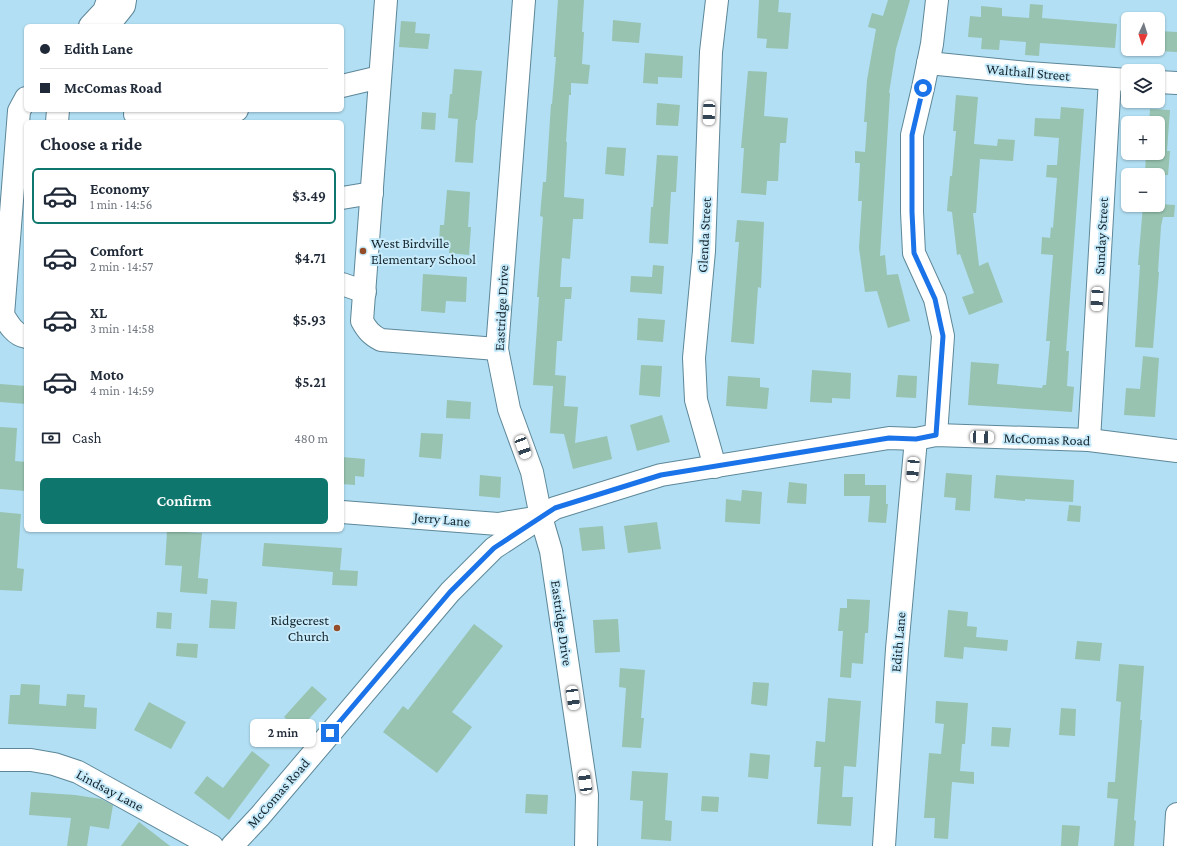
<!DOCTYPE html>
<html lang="en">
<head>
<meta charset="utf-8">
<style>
  :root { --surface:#fff; --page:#f2f2f3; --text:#1f2937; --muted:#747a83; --line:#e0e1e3; --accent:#0f766e }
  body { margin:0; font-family:"Crimson Pro",serif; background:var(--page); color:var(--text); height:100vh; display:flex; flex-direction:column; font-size:15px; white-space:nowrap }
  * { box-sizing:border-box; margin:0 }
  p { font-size:13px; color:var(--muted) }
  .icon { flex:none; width:22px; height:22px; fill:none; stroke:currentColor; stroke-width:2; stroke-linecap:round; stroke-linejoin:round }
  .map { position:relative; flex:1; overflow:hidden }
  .side { position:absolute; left:24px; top:120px; width:320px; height:412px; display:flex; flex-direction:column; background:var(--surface); border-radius:6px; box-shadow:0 1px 3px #0004 }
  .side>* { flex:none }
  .top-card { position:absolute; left:24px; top:24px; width:320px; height:88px; border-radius:6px; box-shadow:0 1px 3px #0004; display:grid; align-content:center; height:88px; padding:0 16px; background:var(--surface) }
  .needle { width:26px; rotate:184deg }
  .tools { position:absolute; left:1121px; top:12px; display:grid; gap:8px }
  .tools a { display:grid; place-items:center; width:44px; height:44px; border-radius:6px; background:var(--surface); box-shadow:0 1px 3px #0004; font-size:20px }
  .end { position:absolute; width:18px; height:18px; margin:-9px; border:5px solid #1a73e8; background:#fff; box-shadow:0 0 0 2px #fff }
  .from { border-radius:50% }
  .bubble { position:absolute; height:28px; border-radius:6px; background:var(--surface); box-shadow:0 1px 3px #0004; font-size:13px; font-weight:600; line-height:28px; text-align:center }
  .car { position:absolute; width:12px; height:24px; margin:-12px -6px; border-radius:5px; box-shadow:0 0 3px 1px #0007; background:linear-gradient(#fff 24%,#345 0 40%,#fff 0 76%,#345 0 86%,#fff 0) }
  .top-card b { display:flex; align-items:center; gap:14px; height:38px; font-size:15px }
  .top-card b+b { border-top:1px solid var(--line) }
  .top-card i { width:10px; height:10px; background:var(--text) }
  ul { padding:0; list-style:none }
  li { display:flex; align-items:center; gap:12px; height:56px; margin:0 8px 6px; padding:0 8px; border:2px solid transparent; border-radius:6px }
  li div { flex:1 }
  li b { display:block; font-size:15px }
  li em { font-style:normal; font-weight:600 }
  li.active { border-color:var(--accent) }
  li>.icon { width:36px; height:36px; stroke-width:1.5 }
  h2 { padding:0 16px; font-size:18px; line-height:48px }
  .pay { display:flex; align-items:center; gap:10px; height:44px; padding:0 16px; font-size:15px }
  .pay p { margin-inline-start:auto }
  .primary-button { display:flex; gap:8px; margin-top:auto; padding:8px 16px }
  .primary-button a { flex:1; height:46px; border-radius:6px; background:var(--accent); color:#fff; font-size:16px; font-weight:600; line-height:46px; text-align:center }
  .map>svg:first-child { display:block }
</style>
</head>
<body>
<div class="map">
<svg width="1177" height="846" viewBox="0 0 1177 846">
  <rect width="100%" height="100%" fill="#b2dff3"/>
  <g fill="#97c3b0">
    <polygon points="558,0 584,0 582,32 584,32 582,64 590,65 588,84 571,83 571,95 569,95 566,142 567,142 564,197 584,199 583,219 573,219 570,259 562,258 560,287 572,287 571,299 565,299 562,341 557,341 555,375 566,376 564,406 578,407 575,443 607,436 612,459 573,469 564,434 550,433 553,386 533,385 539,297 537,297 543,217 540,216 543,182 546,182 551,104 552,104 556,57 554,57"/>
    <polygon points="759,0 779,0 778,12 791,13 788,49 766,48 767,39 757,38"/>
    <polygon points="888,0 910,0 896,49 889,93 890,93 880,256 885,255 887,275 898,274 910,321 888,328 877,291 865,292 859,248 862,201 858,201 860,163 855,163 855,151 865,152 867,122 864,122 867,80 876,29 868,27 872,13 883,16"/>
    <polygon points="1030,4 1043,5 1042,18 1117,24 1115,48 1040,43 1039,56 1025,55 1026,42 1000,40 999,50 981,49 982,38 968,37 970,16 981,17 981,6 1002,8 1002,16 1029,18"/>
    <polygon points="613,20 641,23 639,43 612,41"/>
    <polygon points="401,21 416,22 415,33 430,34 428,49 399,47"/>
    <polygon points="1158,31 1177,32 1177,52 1158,51"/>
    <polygon points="645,53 683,56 682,78 658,77 658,84 643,83"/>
    <polygon points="454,69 482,71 477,120 476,120 473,163 455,162 458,119 448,118 450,94 452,94"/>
    <polygon points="748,71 767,72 764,116 788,118 786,143 780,143 778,181 767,181 766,195 741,193 744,148 741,148"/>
    <polygon points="956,95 978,97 974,144 997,146 998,139 1015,140 1013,161 980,159 976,213 973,213 979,266 988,262 1003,302 969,315 962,297 974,293 960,254 957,255 952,212 947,211 950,176 952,176 956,131 953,131"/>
    <polygon points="657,103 680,105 678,126 656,125"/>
    <polygon points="1061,107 1084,109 1066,351 1069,351 1067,386 1074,387 1072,412 968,405 971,362 999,364 997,384 1042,388 1043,385 1046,385 1050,341 1046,341 1053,255 1041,254 1042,237 1050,238 1051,227 1053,228 1057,178 1046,177 1047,165 1057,165 1059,138 1034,136 1035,118 1060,119"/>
    <polygon points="1150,109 1170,110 1167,151 1170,151 1168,175 1145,175 1146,153 1158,153 1158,123 1149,123"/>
    <polygon points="422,112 436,113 435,130 421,129"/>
    <polygon points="607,147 626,148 624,176 605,174"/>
    <polygon points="657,155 678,156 676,192 671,192 668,244 649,243 651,207 653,207"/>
    <polygon points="447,190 470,192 468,227 471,227 469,255 449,253 450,243 439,242 440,225 444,225"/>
    <polygon points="1158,204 1175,205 1174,217 1163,217 1161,226 1158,272 1159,272 1153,348 1135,347 1140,265 1138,265 1143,205"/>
    <polygon points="737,220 764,222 761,288 758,287 754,344 731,342 739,242 735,242"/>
    <polygon points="653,265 664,266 662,294 630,292 631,276 652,277"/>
    <polygon points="423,274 467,277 466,302 446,301 445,313 421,311"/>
    <polygon points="638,318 665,320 663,342 637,340"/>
    <polygon points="1143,356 1159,358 1155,417 1124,415 1126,388 1140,389"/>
    <polygon points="641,365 662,366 660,397 639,395"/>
    <polygon points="812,370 851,373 850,399 832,398 832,403 810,402"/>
    <polygon points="898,375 917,376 916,398 896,397"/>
    <polygon points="728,376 760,378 760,387 769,388 767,409 726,406"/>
    <polygon points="0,384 26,386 26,404 0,402"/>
    <polygon points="447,400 471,402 470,419 446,418"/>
    <polygon points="662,415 670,442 637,451 630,425"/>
    <polygon points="0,427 17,428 15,461 26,462 26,491 0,489"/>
    <polygon points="421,433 443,434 441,459 419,457"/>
    <polygon points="342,457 365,459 364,477 355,476 355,485 342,484"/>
    <polygon points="946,473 972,475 970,511 955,510 956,498 944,497"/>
    <polygon points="844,474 865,474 865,485 886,485 886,504 888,504 886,523 868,522 870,496 844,496"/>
    <polygon points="480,475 501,477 500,498 479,496"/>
    <polygon points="996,475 1074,480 1073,502 1025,499 1025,501 994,498"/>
    <polygon points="789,482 807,484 806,504 787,503"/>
    <polygon points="742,490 762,492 760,524 725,522 726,499 741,501"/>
    <polygon points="1069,505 1081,506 1080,522 1067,521"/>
    <polygon points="0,512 21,514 17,568 24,569 22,591 0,590"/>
    <polygon points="657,522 661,549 628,553 624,526"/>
    <polygon points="603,526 605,549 582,551 579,528"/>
    <polygon points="167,531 202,533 198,578 208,579 207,594 180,592 182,566 165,565"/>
    <polygon points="264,543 342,548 340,570 358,571 357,586 332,585 333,572 262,566"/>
    <polygon points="847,599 870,600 868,633 865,633 863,664 852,663 851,678 840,677 843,631 838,631 840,608 847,608"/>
    <polygon points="211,600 237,602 235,629 209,628"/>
    <polygon points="948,610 968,612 967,626 977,627 976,637 1008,640 1007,651 964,647 963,659 944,657"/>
    <polygon points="157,612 172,613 171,629 156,628"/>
    <polygon points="618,619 620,652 595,653 593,620"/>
    <polygon points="474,624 503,646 452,712 472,727 437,773 383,732 403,706 408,710"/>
    <polygon points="1077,641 1102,643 1100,661 1075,659"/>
    <polygon points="177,643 198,644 197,658 176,656"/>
    <polygon points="1119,664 1144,666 1140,720 1142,720 1134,820 1136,821 1134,846 1114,846 1118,799 1107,798 1108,782 1115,782 1121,702 1116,701"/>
    <polygon points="620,668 645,670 641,718 644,718 641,748 622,747 626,688 619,687"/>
    <polygon points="753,682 769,683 767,706 751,704"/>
    <polygon points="21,684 40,685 39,704 66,706 67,694 85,695 84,707 97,708 96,729 8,724 10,695 20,695"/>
    <polygon points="312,686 327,699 299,730 284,717"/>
    <polygon points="828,698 861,701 856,767 844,766 842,797 853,797 851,826 817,824 821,767 814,767 816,741 825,742"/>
    <polygon points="936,701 968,703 965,744 962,744 960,771 974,772 974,784 952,782 948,839 934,838 935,818 924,818 929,753 941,754 944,724 935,723"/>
    <polygon points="149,702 186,722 171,749 134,730"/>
    <polygon points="1061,708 1076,709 1075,736 1059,735"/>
    <polygon points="992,727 1011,728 1009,747 991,746"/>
    <polygon points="252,751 270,765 229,820 194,793 207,776 223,788"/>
    <polygon points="750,753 770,755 768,779 748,777"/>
    <polygon points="632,771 668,773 665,820 672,821 671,841 641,839 643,801 630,800"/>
    <polygon points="31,792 75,795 101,799 113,805 109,829 90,826 87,846 67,846 71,818 29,815"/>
    <polygon points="526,794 548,795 547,814 525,813"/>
    <polygon points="702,796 719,797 718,812 701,811"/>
    <polygon points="139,822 170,846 121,846"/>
    <polygon points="1062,825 1080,826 1078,846 1061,846"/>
  </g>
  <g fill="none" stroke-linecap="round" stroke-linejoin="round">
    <g stroke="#5d8799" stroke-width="24">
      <g id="minor">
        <path d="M 386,0 L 362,321 C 367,330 371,335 381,340 L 497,349"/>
        <polyline points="524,0 497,349 509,409 532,472 541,517 551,551 587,795 586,846"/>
        <polyline points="90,26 104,11 108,0"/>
        <polyline points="108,26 124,6 125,0"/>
        <polyline points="928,63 1028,73 1128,80"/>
        <polyline points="1158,82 1177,83"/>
        <polyline points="342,86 380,77"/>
        <path d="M 26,98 L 19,111 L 3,315 C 9,325 15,335 26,337"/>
        <polyline points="135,114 176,121 198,119 237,110"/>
        <polyline points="57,122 58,110"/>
        <polyline points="342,198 372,193"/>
        <polyline points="342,284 365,292"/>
        <polyline points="936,435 943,336 935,299 914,253 912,212 912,135 923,88 932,44 937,0"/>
        <polyline points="1089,440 1110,79"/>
        <polyline points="715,467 696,400 694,358 704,251 711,52 717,0"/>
        <polyline points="342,512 498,524 534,518"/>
        <polyline points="0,760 31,760 54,764 78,772 212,846"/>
        <polyline points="232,846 260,816 450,592 494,548 555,508 661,475 889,438 916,439 936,435 1089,440 1177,451"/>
        <polyline points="884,846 897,649 916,439"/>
        <polyline points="1175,846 1177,814"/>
      </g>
    </g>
    <use href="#minor" stroke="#fff" stroke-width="22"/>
  </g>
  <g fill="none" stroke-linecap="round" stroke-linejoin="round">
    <polyline stroke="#1a73e8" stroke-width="5" points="330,733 450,592 494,548 555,508 661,475 889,438 916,439 936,435 943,336 935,299 914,253 912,212 912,135 923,88"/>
  </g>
  <g fill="#944d28" stroke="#c7ebfb" stroke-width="1.5">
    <circle cx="363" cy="251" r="4"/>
    <circle cx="337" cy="628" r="4"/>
  </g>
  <g text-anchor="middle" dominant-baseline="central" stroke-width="4" stroke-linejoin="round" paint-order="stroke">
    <g font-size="14" fill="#15262e" stroke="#c7ebfb">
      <text transform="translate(1028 72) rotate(5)">Walthall Street</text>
      <text transform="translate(704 235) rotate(-87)">Glenda Street</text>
      <text transform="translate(1101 236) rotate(-87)">Sunday Street</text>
      <text transform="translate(501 308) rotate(-87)">Eastridge Drive</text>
      <text transform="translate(1047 439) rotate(2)">McComas Road</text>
      <text transform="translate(442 519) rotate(5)">Jerry Lane</text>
      <text transform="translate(562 623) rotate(82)">Eastridge Drive</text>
      <text transform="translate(898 642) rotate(-85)">Edith Lane</text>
      <text transform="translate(110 790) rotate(28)">Lindsay Lane</text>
      <text transform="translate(278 793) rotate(-49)">McComas Road</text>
    </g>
    <g font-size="14" fill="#15262e" stroke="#c7ebfb" text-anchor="start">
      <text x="371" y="243">West Birdville<tspan x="371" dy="16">Elementary School</tspan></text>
      <text x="329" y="620" text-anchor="end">Ridgecrest<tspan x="329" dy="16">Church</tspan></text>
    </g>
  </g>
</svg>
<div class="tools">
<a><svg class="needle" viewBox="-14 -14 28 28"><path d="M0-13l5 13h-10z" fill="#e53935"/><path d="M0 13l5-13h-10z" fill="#747a83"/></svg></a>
<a><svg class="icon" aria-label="layers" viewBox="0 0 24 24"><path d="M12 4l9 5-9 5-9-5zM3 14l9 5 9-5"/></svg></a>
<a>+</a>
<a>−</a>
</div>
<i class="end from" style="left:923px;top:88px"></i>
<i class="end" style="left:330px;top:733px"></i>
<div class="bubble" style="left:250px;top:719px;width:66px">2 min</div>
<i class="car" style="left:709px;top:113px;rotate:182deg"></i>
<i class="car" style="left:1097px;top:299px;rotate:183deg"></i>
<i class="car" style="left:982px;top:437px;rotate:92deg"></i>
<i class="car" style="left:523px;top:447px;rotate:160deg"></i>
<i class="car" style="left:913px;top:469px;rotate:185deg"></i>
<i class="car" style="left:573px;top:698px;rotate:172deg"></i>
<i class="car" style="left:585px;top:782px;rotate:352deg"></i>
<div class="top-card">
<b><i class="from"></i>Edith Lane</b>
<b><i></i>McComas Road</b>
</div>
<section class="side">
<h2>Choose a ride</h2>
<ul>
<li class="active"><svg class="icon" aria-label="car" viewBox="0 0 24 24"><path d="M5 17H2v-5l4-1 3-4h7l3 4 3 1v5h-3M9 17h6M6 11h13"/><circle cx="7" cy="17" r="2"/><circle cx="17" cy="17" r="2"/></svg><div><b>Economy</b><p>1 min · 14:56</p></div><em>$3.49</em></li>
<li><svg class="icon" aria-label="car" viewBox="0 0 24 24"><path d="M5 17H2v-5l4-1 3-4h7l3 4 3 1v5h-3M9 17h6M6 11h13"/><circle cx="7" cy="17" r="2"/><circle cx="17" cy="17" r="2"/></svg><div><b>Comfort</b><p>2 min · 14:57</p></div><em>$4.71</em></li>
<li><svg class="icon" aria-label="car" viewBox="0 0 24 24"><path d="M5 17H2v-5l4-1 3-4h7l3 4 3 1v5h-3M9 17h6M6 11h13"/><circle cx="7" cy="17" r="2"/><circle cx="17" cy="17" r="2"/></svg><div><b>XL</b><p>3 min · 14:58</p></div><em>$5.93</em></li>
<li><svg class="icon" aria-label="car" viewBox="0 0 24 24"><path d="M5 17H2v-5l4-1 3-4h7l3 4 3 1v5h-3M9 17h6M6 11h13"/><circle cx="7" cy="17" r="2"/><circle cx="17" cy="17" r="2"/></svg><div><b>Moto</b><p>4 min · 14:59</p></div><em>$5.21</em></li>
</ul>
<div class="pay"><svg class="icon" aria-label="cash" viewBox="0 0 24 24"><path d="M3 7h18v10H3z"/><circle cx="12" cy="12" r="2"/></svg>Cash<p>480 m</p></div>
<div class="primary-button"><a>Confirm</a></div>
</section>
</div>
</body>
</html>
